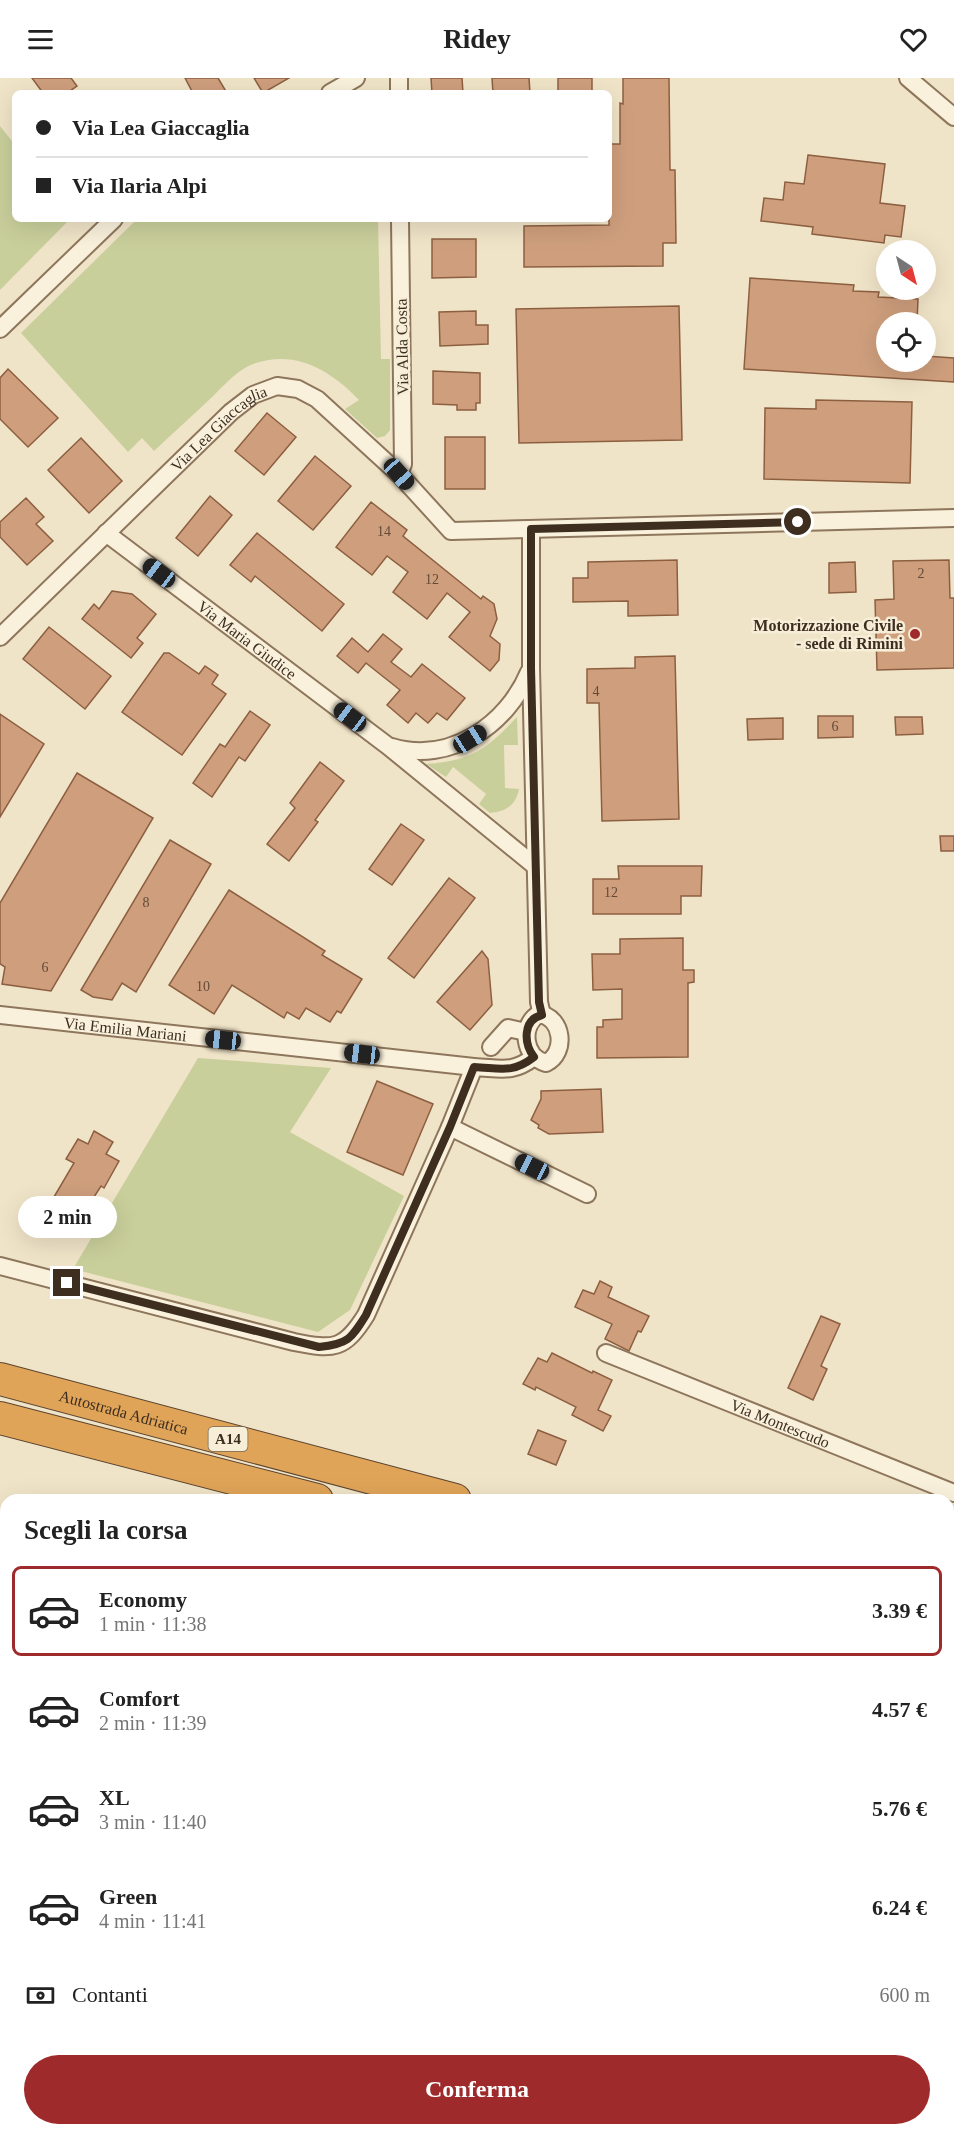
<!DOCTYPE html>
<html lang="it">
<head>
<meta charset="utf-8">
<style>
  :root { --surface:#fff; --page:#f6f6f6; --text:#222; --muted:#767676; --line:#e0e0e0; --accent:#9e2a2b }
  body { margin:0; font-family:Georgia,serif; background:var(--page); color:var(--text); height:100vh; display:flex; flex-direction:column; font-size:22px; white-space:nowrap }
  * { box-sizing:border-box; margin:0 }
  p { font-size:20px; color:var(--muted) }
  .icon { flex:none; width:33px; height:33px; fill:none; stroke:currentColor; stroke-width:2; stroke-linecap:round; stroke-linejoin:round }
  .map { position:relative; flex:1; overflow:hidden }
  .side { position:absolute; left:0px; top:1416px; width:954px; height:642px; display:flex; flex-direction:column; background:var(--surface); border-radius:18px 18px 0 0; box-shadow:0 6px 24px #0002 }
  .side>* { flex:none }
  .top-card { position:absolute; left:12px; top:12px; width:600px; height:132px; border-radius:9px; box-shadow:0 6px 24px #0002; display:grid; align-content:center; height:132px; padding:0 24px; background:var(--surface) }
  .needle { width:39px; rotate:144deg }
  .fabs { position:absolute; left:876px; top:162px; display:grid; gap:12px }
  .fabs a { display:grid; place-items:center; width:60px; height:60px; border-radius:50%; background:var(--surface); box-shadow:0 6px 24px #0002; font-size:30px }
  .end { position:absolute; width:27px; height:27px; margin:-14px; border:8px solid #3d2e20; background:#fff; box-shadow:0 0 0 3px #fff }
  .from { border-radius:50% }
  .bubble { position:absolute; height:42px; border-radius:21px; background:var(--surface); box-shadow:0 6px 24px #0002; font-size:20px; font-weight:800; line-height:42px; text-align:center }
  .car { position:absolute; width:18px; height:36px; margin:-18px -9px; border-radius:8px; box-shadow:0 0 4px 2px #0007; background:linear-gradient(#222 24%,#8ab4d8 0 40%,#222 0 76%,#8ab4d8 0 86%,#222 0) }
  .top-card b { display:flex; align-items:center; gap:21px; height:57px; font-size:22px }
  .top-card b+b { border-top:2px solid var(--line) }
  .top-card i { width:15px; height:15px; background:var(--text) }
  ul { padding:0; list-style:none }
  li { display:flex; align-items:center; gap:18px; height:90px; margin:0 12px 9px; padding:0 12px; border:3px solid transparent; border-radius:9px }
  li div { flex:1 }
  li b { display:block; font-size:22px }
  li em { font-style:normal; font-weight:800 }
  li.selected { border-color:var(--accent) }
  li>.icon { width:54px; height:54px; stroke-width:1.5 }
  h2 { padding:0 24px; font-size:27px; line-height:72px }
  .pay { display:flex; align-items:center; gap:15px; height:66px; padding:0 24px; font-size:22px }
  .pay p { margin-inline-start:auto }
  .primary-button { display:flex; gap:12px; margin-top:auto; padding:12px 24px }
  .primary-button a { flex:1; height:69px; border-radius:36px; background:var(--accent); color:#fff; font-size:24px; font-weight:800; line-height:69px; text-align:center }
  header { display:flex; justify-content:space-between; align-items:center; height:78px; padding:0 24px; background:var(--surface); font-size:27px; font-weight:800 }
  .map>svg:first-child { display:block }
</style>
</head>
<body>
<header><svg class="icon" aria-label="menu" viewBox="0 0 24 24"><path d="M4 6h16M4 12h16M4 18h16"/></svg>Ridey<svg class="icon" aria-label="heart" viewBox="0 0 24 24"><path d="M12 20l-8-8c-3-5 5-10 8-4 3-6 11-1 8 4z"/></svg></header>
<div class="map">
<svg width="954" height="2058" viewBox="0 0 954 2058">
  <rect width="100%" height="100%" fill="#f0e4c8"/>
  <g fill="#c9cf9b">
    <polygon points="0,48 15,67 15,141 70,141 0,212"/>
    <path d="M 140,141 L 378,141 L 381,281 L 390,281 L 390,352 L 385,358 L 377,360 L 345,331 L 359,322 C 331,293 297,272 256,285 C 237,291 223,309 209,322 C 191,339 172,356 154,373 L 142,360 L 128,374 L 21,255 L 134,144 Z"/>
    <path d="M 517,639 L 518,667 L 504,667 L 505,710 L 519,711 C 516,727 506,734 490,735 L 479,726 L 486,716 L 453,689 L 446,699 L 426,686 C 472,683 486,672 517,639 Z"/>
    <polygon points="198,980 331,990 290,1054 404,1118 350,1232 318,1254 73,1191"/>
  </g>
  <g fill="#cf9f7d" stroke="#8d5f41" stroke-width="1.5">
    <polygon points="32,0 71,0 77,8 67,15 43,15"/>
    <polygon points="185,0 218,0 227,15 193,15"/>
    <polygon points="254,0 289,0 263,15"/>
    <polygon points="431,0 462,0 463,15 432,15"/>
    <polygon points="492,0 529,0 530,15 493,15"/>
    <rect x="558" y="0" width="34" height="15"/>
    <polygon points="623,0 669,0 670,92 675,92 676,165 663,165 663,188 524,189 524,148 609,147 609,66 620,66 620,25 623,26"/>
    <polygon points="808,77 885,86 880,125 905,128 901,159 885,157 884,165 812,156 813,149 761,143 764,120 783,122 785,104 804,106"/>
    <polygon points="432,161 476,161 476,199 432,200"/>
    <polygon points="750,200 854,207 853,213 879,214 878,219 918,221 917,244 886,244 886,284 926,284 926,278 954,280 954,304 744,291"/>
    <polygon points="679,228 682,362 519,365 516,231"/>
    <polygon points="476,233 476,247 488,247 488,266 440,268 439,234"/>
    <polygon points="8,291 58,340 28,369 0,341 0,300"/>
    <polygon points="433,293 480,295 480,325 476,325 476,332 457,332 457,327 433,326"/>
    <polygon points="816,322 912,324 910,405 764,401 765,330 816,331"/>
    <polygon points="267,335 296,359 264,397 235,373"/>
    <rect x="445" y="359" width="40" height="52"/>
    <polygon points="81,360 122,403 89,435 48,392"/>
    <polygon points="315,378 351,408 313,452 278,423"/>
    <polygon points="210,418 232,437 198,478 176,460"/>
    <polygon points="26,420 44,439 36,446 53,463 27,487 0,459 0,444"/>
    <polygon points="371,424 407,452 403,458 481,521 483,518 494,526 497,541 490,558 500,566 499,582 490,593 449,559 470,534 447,515 427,541 393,514 408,494 387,478 372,497 336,469"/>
    <polygon points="257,455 344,526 322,553 255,498 251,504 230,487"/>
    <polygon points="677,482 678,537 628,538 628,523 573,524 573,500 588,500 588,484"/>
    <polygon points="949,482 950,520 954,520 954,590 877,592 875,522 894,521 893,483"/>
    <polygon points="855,484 856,514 829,515 829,485"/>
    <polygon points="112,513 132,516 156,536 137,560 143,565 131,580 82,541 94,526 99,531"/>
    <polygon points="49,549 111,598 85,631 23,581"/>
    <polygon points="383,556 402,571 391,584 411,599 422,586 465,620 447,642 437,635 428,645 416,635 408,645 387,627 400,612 366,585 358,595 337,578 352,560 368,574"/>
    <polygon points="164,575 169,575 199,596 205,588 218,597 212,606 226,616 182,677 122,634"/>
    <polygon points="675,578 679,741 602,743 599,625 587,625 587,591 635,590 635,579"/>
    <polygon points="250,633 270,647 245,683 239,679 212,719 193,705 220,666 225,669"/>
    <polygon points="0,636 44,666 0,739"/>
    <polygon points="818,638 853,638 853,659 818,660"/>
    <polygon points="895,639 922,639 923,656 896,657"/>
    <polygon points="783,640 783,661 748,662 747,641"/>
    <polygon points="320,684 344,703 315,742 318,744 289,783 267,766 295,730 290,725"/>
    <polygon points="77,695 153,740 51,913 2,906 5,889 0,886 0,825"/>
    <polygon points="401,746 424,762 392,807 369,791"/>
    <polygon points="940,758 954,758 954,773 941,773"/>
    <polygon points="170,762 211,786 136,914 122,905 112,922 93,919 81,912"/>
    <polygon points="618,788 702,788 701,818 681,818 681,836 593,836 593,801 619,801"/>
    <polygon points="449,800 475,820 414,900 388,880"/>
    <polygon points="229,812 325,873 322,877 362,901 341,935 337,933 330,944 306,930 299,941 287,934 284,940 232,907 214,936 169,907"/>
    <polygon points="683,860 683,892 694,892 694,904 688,905 688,979 597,980 597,949 603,949 603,942 622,941 622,911 593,912 592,876 620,876 620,861"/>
    <polygon points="482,873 488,881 492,927 470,952 437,924"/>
    <polygon points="377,1003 433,1026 403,1097 347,1074"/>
    <polygon points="601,1011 603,1054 549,1056 538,1050 539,1047 531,1042 541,1021 541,1013"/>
    <polygon points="94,1053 113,1064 106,1076 119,1083 104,1110 101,1108 78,1144 56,1130 58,1128 51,1124 74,1085 66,1081 78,1061 88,1066"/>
    <polygon points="600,1203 612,1209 608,1219 649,1238 641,1254 638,1253 629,1273 605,1261 612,1246 575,1229 583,1212 594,1216"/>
    <polygon points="821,1238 840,1246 821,1288 827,1291 813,1322 788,1310"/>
    <polygon points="552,1275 592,1295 593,1293 612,1302 598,1332 611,1338 603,1353 572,1337 576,1329 536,1309 535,1312 523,1306 538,1280 547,1284"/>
    <polygon points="538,1352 566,1363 556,1387 528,1376"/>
  </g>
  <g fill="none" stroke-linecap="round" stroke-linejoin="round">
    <g stroke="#8d765c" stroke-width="20">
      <g id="street">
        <polyline points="399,0 399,15"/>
        <polyline points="908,0 954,39"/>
        <polyline points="330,15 356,0"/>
        <polyline points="0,251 114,141"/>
        <polyline points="399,396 403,386 400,141"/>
        <polyline points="531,451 531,590 539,924 542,937"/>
        <path id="s1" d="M 106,455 L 388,668 L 535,788"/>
        <path id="s2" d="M 0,559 L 231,334 L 253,317 L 277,308 L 298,311 L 317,321 L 399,396 L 451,453 L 954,440"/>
        <path d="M 392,669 C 450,686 507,647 529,594"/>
        <path d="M 539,936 C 563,939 567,975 546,985 C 523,979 520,947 539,936 Z"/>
        <path id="s3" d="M 0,937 L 474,989 C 500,990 512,996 534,979"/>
        <polyline points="491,969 508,950 526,954"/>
        <polyline points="450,1049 587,1116"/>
        <path d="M 0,1188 L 294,1264 C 334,1272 344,1272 366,1237 L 450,1049 L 474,989"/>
        <path id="s4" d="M 606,1275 L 954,1415"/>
        <polyline points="948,1950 954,1950"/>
        <polyline points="0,2033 6,2037"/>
        <polyline points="32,2052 43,2058"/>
        <polyline points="784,2052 784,2058"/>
        <polyline points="924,2052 925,2058"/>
      </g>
    </g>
    <g stroke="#5b4430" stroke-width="34">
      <g id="highway">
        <path id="s5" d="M 0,1301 L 455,1422"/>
        <polyline points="0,1340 317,1422"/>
        <polyline points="948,1553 954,1555"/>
        <polyline points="948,1585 954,1586"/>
      </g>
    </g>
    <use href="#street" stroke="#faf1dc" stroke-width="16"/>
    <use href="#highway" stroke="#e0a458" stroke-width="32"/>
  </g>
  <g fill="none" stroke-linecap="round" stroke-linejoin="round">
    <path stroke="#3d2e20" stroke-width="8" d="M 67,1205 L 319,1269 C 348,1266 351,1261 366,1237 L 450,1049 L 474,989 C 500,990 512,996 534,979 C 524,966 522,942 542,937 L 539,924 L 531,590 L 531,451 L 798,444"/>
  </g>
  <circle fill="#9e2a2b" stroke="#f7eed8" stroke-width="2" cx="915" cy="556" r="6"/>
  <g text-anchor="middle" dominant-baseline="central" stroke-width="5" stroke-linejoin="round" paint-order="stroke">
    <g font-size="14" fill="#624a37">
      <text x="384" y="453">14</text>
      <text x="921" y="495">2</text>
      <text x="432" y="501">12</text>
      <text x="596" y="613">4</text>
      <text x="835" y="648">6</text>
      <text x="611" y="814">12</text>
      <text x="146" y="824">8</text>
      <text x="45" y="889">6</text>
      <text x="203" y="908">10</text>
    </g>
    <rect fill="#f7eed8" stroke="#756857" stroke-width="1.5" x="208.5" y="1349" width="39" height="24" rx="4.5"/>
    <g font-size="15" font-weight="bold" fill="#3d2e20">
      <text x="228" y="1361">A14</text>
    </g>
    <g font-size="16" fill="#3d2e20" stroke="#f7eed8">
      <text transform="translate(402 269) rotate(-91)">Via Alda Costa</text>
      <text stroke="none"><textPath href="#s2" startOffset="303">Via Lea Giaccaglia</textPath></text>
      <text stroke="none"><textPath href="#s1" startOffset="177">Via Maria Giudice</textPath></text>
      <text stroke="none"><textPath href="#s3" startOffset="126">Via Emilia Mariani</textPath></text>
      <text stroke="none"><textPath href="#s5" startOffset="128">Autostrada Adriatica</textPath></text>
      <text stroke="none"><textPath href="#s4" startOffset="188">Via Montescudo</textPath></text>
    </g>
    <g font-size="16" font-weight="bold" fill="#3d2e20" stroke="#f7eed8" text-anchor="end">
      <text x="903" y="547">Motorizzazione Civile<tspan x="903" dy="18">- sede di Rimini</tspan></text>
    </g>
  </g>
</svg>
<div class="fabs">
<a><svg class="needle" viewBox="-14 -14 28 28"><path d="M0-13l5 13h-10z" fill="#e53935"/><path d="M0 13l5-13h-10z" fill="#767676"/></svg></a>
<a><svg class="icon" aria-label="locate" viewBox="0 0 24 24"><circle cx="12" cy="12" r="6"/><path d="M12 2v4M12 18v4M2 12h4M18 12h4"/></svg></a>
</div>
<i class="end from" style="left:798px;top:444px"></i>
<i class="end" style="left:67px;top:1205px"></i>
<div class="bubble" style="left:18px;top:1118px;width:99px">2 min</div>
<i class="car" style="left:399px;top:396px;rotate:138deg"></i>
<i class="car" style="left:159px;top:495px;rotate:307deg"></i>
<i class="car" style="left:350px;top:639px;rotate:307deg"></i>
<i class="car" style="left:470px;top:661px;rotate:58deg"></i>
<i class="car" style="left:223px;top:962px;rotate:276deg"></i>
<i class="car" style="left:362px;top:976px;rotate:277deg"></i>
<i class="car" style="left:532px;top:1089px;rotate:296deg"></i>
<div class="top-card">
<b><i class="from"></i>Via Lea Giaccaglia</b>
<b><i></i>Via Ilaria Alpi</b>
</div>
<section class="side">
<h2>Scegli la corsa</h2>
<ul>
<li class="selected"><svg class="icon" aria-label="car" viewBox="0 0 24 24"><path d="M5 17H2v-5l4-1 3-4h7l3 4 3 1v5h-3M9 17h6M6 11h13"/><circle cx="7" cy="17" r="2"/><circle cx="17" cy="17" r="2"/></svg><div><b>Economy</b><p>1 min · 11:38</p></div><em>3.39 €</em></li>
<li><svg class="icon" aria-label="car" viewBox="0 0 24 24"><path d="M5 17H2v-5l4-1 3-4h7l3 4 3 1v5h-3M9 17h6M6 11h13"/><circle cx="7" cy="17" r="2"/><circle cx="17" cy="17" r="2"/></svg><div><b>Comfort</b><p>2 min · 11:39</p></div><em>4.57 €</em></li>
<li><svg class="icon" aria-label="car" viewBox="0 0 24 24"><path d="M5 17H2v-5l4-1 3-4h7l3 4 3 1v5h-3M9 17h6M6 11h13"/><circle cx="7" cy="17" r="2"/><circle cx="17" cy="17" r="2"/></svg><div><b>XL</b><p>3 min · 11:40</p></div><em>5.76 €</em></li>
<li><svg class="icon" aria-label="car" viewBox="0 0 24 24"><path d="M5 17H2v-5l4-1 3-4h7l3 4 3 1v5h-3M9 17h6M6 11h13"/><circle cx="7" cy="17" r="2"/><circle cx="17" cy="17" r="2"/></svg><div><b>Green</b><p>4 min · 11:41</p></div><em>6.24 €</em></li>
</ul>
<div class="pay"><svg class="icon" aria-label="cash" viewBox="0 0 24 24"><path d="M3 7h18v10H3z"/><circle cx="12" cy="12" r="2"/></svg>Contanti<p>600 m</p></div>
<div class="primary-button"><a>Conferma</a></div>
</section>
</div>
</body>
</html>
